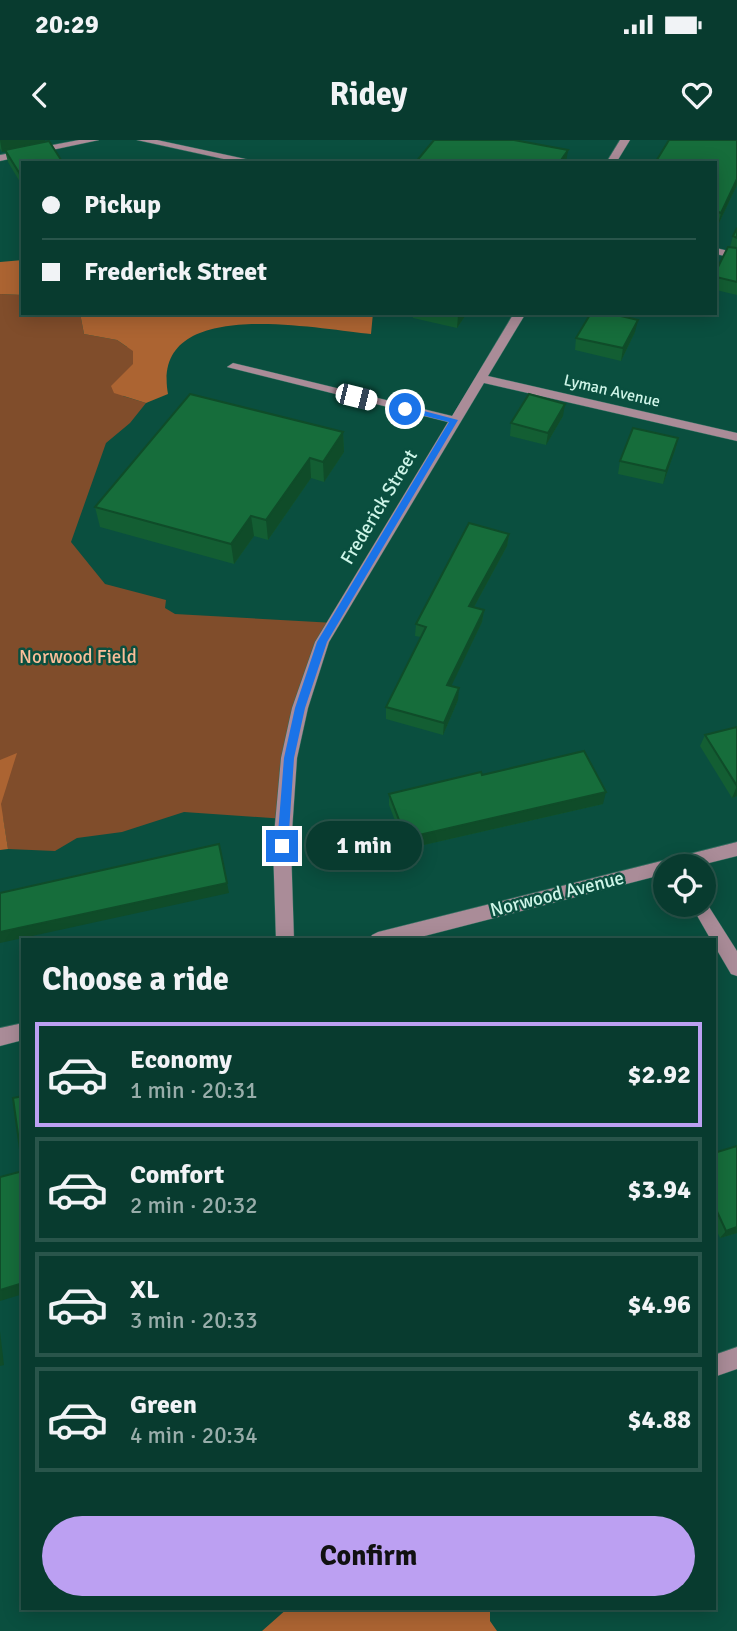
<!DOCTYPE html>
<html lang="en">
<head>
<meta charset="utf-8">
<style>
  :root { --surface:#083b2f; --page:#114237; --text:#f1f3f6; --muted:#98adaa; --line:#29554b; --accent:#bca0f2 }
  body { margin:0; font-family:Signika,sans-serif; background:var(--page); color:var(--text); height:100vh; display:flex; flex-direction:column; font-size:26px; white-space:nowrap }
  * { box-sizing:border-box; margin:0 }
  p { font-size:23px; color:var(--muted) }
  .icon { flex:none; width:38px; height:38px; fill:none; stroke:currentColor; stroke-width:2; stroke-linecap:round; stroke-linejoin:round }
  .map { position:relative; flex:1; overflow:hidden }
  .panel { position:absolute; left:21px; top:798px; width:695px; height:672px; display:flex; flex-direction:column; background:var(--surface); border-radius:0px; box-shadow:0 4px 18px #0003,0 0 0 2px var(--line) }
  .panel>* { flex:none }
  .top-card { position:absolute; left:21px; top:21px; width:696px; height:154px; border-radius:0px; box-shadow:0 4px 18px #0003,0 0 0 2px var(--line); display:grid; align-content:center; height:154px; padding:0 21px; background:var(--surface) }
  .tools { position:absolute; left:653px; top:714px; display:grid; gap:14px }
  .tools a { display:grid; place-items:center; width:63px; height:63px; border-radius:50%; background:var(--surface); box-shadow:0 4px 18px #0003,0 0 0 2px var(--line); font-size:35px }
  .end { position:absolute; width:32px; height:32px; margin:-16px; border:9px solid #1a73e8; background:#fff; box-shadow:0 0 0 4px #fff }
  .from { border-radius:50% }
  .bubble { position:absolute; height:49px; border-radius:24px; background:var(--surface); box-shadow:0 4px 18px #0003,0 0 0 2px var(--line); font-size:23px; font-weight:700; line-height:49px; text-align:center }
  .car { position:absolute; width:21px; height:42px; margin:-21px -10px; border-radius:9px; box-shadow:0 0 5px 2px #0007; background:linear-gradient(#fff 24%,#345 0 40%,#fff 0 76%,#345 0 86%,#fff 0) }
  .top-card b { display:flex; align-items:center; gap:24px; height:66px; font-size:26px }
  .top-card b+b { border-top:2px solid var(--line) }
  .top-card i { width:18px; height:18px; background:var(--text) }
  ul { padding:0; list-style:none }
  li { display:flex; align-items:center; gap:21px; height:105px; margin:0 14px 10px; padding:0 7px; border:4px solid var(--line); border-radius:0px }
  li div { flex:1 }
  li b { display:block; font-size:26px }
  li em { font-style:normal; font-weight:700 }
  li.active { border-color:var(--accent) }
  li>.icon { width:63px; height:63px; stroke-width:1.5 }
  h2 { padding:0 21px; font-size:32px; line-height:84px }
  .button { display:flex; gap:14px; margin-top:auto; padding:14px 21px }
  .button a { flex:1; height:80px; border-radius:42px; background:var(--accent); color:#111; font-size:28px; font-weight:700; line-height:80px; text-align:center }
  .status { display:flex; justify-content:space-between; align-items:center; height:49px; padding:0 35px; background:var(--surface); direction:ltr }
  .status svg { height:19px; fill:currentColor }
  header { display:flex; justify-content:space-between; align-items:center; height:91px; padding:0 21px; background:var(--surface); font-size:32px; font-weight:700 }
  .map>svg:first-child { display:block }
</style>
</head>
<body>
<div class="status"><b>20:29</b><svg viewBox="0 0 49 12"><path d="M0 12V9h3v3zM5 12V6h3v6zM10 12V3h3v9zM15 12V0h3v12zM26 1h20v11H26zM47 4h2v5h-2z"/></svg></div>
<header><svg class="icon" aria-label="back" viewBox="0 0 24 24"><path d="M15 5l-7 7 7 7"/></svg>Ridey<svg class="icon" aria-label="heart" viewBox="0 0 24 24"><path d="M12 20l-8-8c-3-5 5-10 8-4 3-6 11-1 8 4z"/></svg></header>
<div class="map">
<svg width="737" height="1491" viewBox="0 0 737 1491">
  <rect width="100%" height="100%" fill="#0a4f3f"/>
  <polygon fill="#804d2b" points="0,154 23,155 23,173 80,173 84,194 117,200 127,207 140,208 123,256 146,263 130,283 106,303 71,402 105,444 166,460 165,468 175,474 335,483 305,566 285,679 184,672 122,692 77,698 55,711 8,709 3,678 0,677"/>
  <g fill="#ac6432">
    <polygon points="23,120 23,155 0,154 0,122"/>
    <path d="M 80,173 L 373,173 L 371,194 C 315,189 150,154 168,254 L 146,263 L 114,253 L 111,246 L 133,224 L 133,211 L 117,200 L 84,194 Z"/>
    <polygon points="17,613 1,664 8,709 0,710 0,620"/>
    <polygon points="288,1468 490,1468 490,1481 497,1491 262,1491"/>
  </g>
  <g fill="none" stroke-linecap="round" stroke-linejoin="round">
    <g stroke="#2d6d5d" stroke-width="1">
      <g id="minor">
        <polygon points="79,0 99,0 0,21 0,15"/>
        <polygon points="137,0 157,0 264,23 242,23"/>
        <polygon points="620,0 630,0 616,23 606,23"/>
        <polygon points="716,108 737,113 737,119 716,114"/>
        <polygon points="514,173 526,173 488,236 737,293 737,301 484,243 329,502 308,568 297,618 291,706 294,800 276,800 273,706 281,618 292,568 315,502 448,282 227,227 233,223 452,276"/>
        <polygon points="737,702 737,716 697,726 665,726 665,734 409,800 369,800 372,795 378,792"/>
        <polygon points="704,759 737,811 737,836 731,834 714,805 714,800 711,800 691,765 704,765"/>
        <polygon points="23,883 23,900 0,906 0,888"/>
        <polygon points="737,1207 737,1229 714,1237 714,1215"/>
      </g>
    </g>
    <use href="#minor" fill="#aa8c98" fill-rule="evenodd"/>
  </g>
  <g fill="#135e33">
    <polygon points="0,0 45,0 45,2 23,23 23,47 8,22 5,11 2,12 0,9"/>
    <polygon points="716,23 737,45 718,85 716,84"/>
    <polygon points="737,88 737,155 716,150 716,131 730,107 733,96"/>
    <polygon points="413,173 467,173 457,188 413,178"/>
    <polygon points="635,192 621,221 575,210 576,198"/>
    <polygon points="563,276 546,305 510,296 511,283"/>
    <polygon points="343,292 344,312 324,342 311,338 268,400 254,396 234,424 100,387 95,367"/>
    <polygon points="678,298 675,310 663,344 618,334 620,321"/>
    <polygon points="509,394 507,406 474,467 484,470 482,482 451,546 458,560 443,595 386,579 386,567 421,497 415,496 416,484"/>
    <polygon points="737,587 737,656 732,658 700,606 705,595"/>
    <polygon points="482,635 603,664 406,709 389,665 389,654"/>
    <polygon points="714,1013 737,1093 720,1098 714,1085"/>
  </g>
  <g fill="#0f4c29">
    <polygon points="0,0 45,0 45,4 2,12"/>
    <polygon points="568,10 566,23 559,23"/>
    <polygon points="737,39 737,45 718,85 721,73"/>
    <polygon points="460,173 467,173 457,188 458,176"/>
    <polygon points="638,180 635,192 621,221 623,208"/>
    <polygon points="565,264 563,276 546,305 548,293"/>
    <polygon points="343,292 344,312 324,342 323,322"/>
    <polygon points="678,298 675,310 663,344 666,331"/>
    <polygon points="310,318 311,338 268,400 266,380"/>
    <polygon points="251,376 254,396 234,424 231,404"/>
    <polygon points="509,394 507,406 468,478 469,466"/>
    <polygon points="484,470 482,482 446,557 447,545"/>
    <polygon points="459,548 458,560 443,595 444,583"/>
    <polygon points="737,646 737,656 732,658"/>
    <polygon points="606,652 603,664 406,709 406,698"/>
    <polygon points="227,743 229,753 0,803 0,792"/>
    <polygon points="737,1087 737,1093 720,1098 726,1091"/>
    <polygon points="23,1143 23,1154 0,1161 0,1150"/>
    <polygon points="0,1191 4,1225 0,1226"/>
  </g>
  <g fill="#166d3b" stroke="#0f4c29" stroke-width="2">
    <polygon points="434,0 514,0 568,10 559,23 415,23"/>
    <polygon points="669,0 737,0 737,39 721,73 716,71 716,23 655,23"/>
    <polygon points="49,1 63,23 23,23 23,39 5,10"/>
    <polygon points="737,88 737,98 733,96"/>
    <polygon points="728,107 737,108 737,142 716,137 716,131"/>
    <polygon points="446,173 460,173 458,176"/>
    <polygon points="591,173 608,173 638,180 623,208 576,198"/>
    <polygon points="190,254 343,292 323,322 310,318 266,380 251,376 231,404 95,367"/>
    <polygon points="529,254 565,264 548,293 511,283"/>
    <polygon points="633,288 678,298 666,331 620,321"/>
    <polygon points="469,383 509,394 469,466 484,470 447,545 459,548 444,583 386,567 426,487 416,484"/>
    <polygon points="737,587 737,646 705,595"/>
    <polygon points="584,611 606,652 406,698 389,654 481,632 482,635"/>
    <polygon points="219,704 227,743 0,792 0,753"/>
    <polygon points="23,956 23,1143 0,1150 0,1037 23,1031 13,958"/>
    <polygon points="737,1006 737,1087 726,1091 714,1065 714,1013"/>
  </g>
  <polygon fill="#1a73e8" points="405,266 458,280 327,502 305,568 294,618 288,706 282,711 277,706 284,618 295,568 317,502 449,282 402,270"/>
  <g text-anchor="middle" dominant-baseline="central" stroke-width="5" stroke-linejoin="round" paint-order="stroke">
    <g font-size="16" fill="#cef5e8" stroke="#0a4f3f">
      <text transform="translate(612 251) rotate(13)">Lyman Avenue</text>
    </g>
    <g font-size="19" fill="#cef5e8" stroke="#0a4f3f">
      <text transform="translate(379 367) rotate(-59)">Frederick Street</text>
      <text transform="translate(557 754) rotate(-14)">Norwood Avenue</text>
    </g>
    <g font-size="19" fill="#fbbe99" stroke="#0a4f3f">
      <text x="78" y="517">Norwood Field</text>
    </g>
  </g>
</svg>
<div class="tools">
<a><svg class="icon" aria-label="locate" viewBox="0 0 24 24"><circle cx="12" cy="12" r="6"/><path d="M12 2v4M12 18v4M2 12h4M18 12h4"/></svg></a>
</div>
<i class="end from" style="left:405px;top:269px"></i>
<i class="end" style="left:282px;top:706px"></i>
<div class="bubble" style="left:306px;top:681px;width:116px">1 min</div>
<i class="car" style="left:356px;top:257px;rotate:104deg"></i>
<div class="top-card">
<b><i class="from"></i>Pickup</b>
<b><i></i>Frederick Street</b>
</div>
<section class="panel">
<h2>Choose a ride</h2>
<ul>
<li class="active"><svg class="icon" aria-label="car" viewBox="0 0 24 24"><path d="M5 17H2v-5l4-1 3-4h7l3 4 3 1v5h-3M9 17h6M6 11h13"/><circle cx="7" cy="17" r="2"/><circle cx="17" cy="17" r="2"/></svg><div><b>Economy</b><p>1 min · 20:31</p></div><em>$2.92</em></li>
<li><svg class="icon" aria-label="car" viewBox="0 0 24 24"><path d="M5 17H2v-5l4-1 3-4h7l3 4 3 1v5h-3M9 17h6M6 11h13"/><circle cx="7" cy="17" r="2"/><circle cx="17" cy="17" r="2"/></svg><div><b>Comfort</b><p>2 min · 20:32</p></div><em>$3.94</em></li>
<li><svg class="icon" aria-label="car" viewBox="0 0 24 24"><path d="M5 17H2v-5l4-1 3-4h7l3 4 3 1v5h-3M9 17h6M6 11h13"/><circle cx="7" cy="17" r="2"/><circle cx="17" cy="17" r="2"/></svg><div><b>XL</b><p>3 min · 20:33</p></div><em>$4.96</em></li>
<li><svg class="icon" aria-label="car" viewBox="0 0 24 24"><path d="M5 17H2v-5l4-1 3-4h7l3 4 3 1v5h-3M9 17h6M6 11h13"/><circle cx="7" cy="17" r="2"/><circle cx="17" cy="17" r="2"/></svg><div><b>Green</b><p>4 min · 20:34</p></div><em>$4.88</em></li>
</ul>
<div class="button"><a>Confirm</a></div>
</section>
</div>
</body>
</html>
